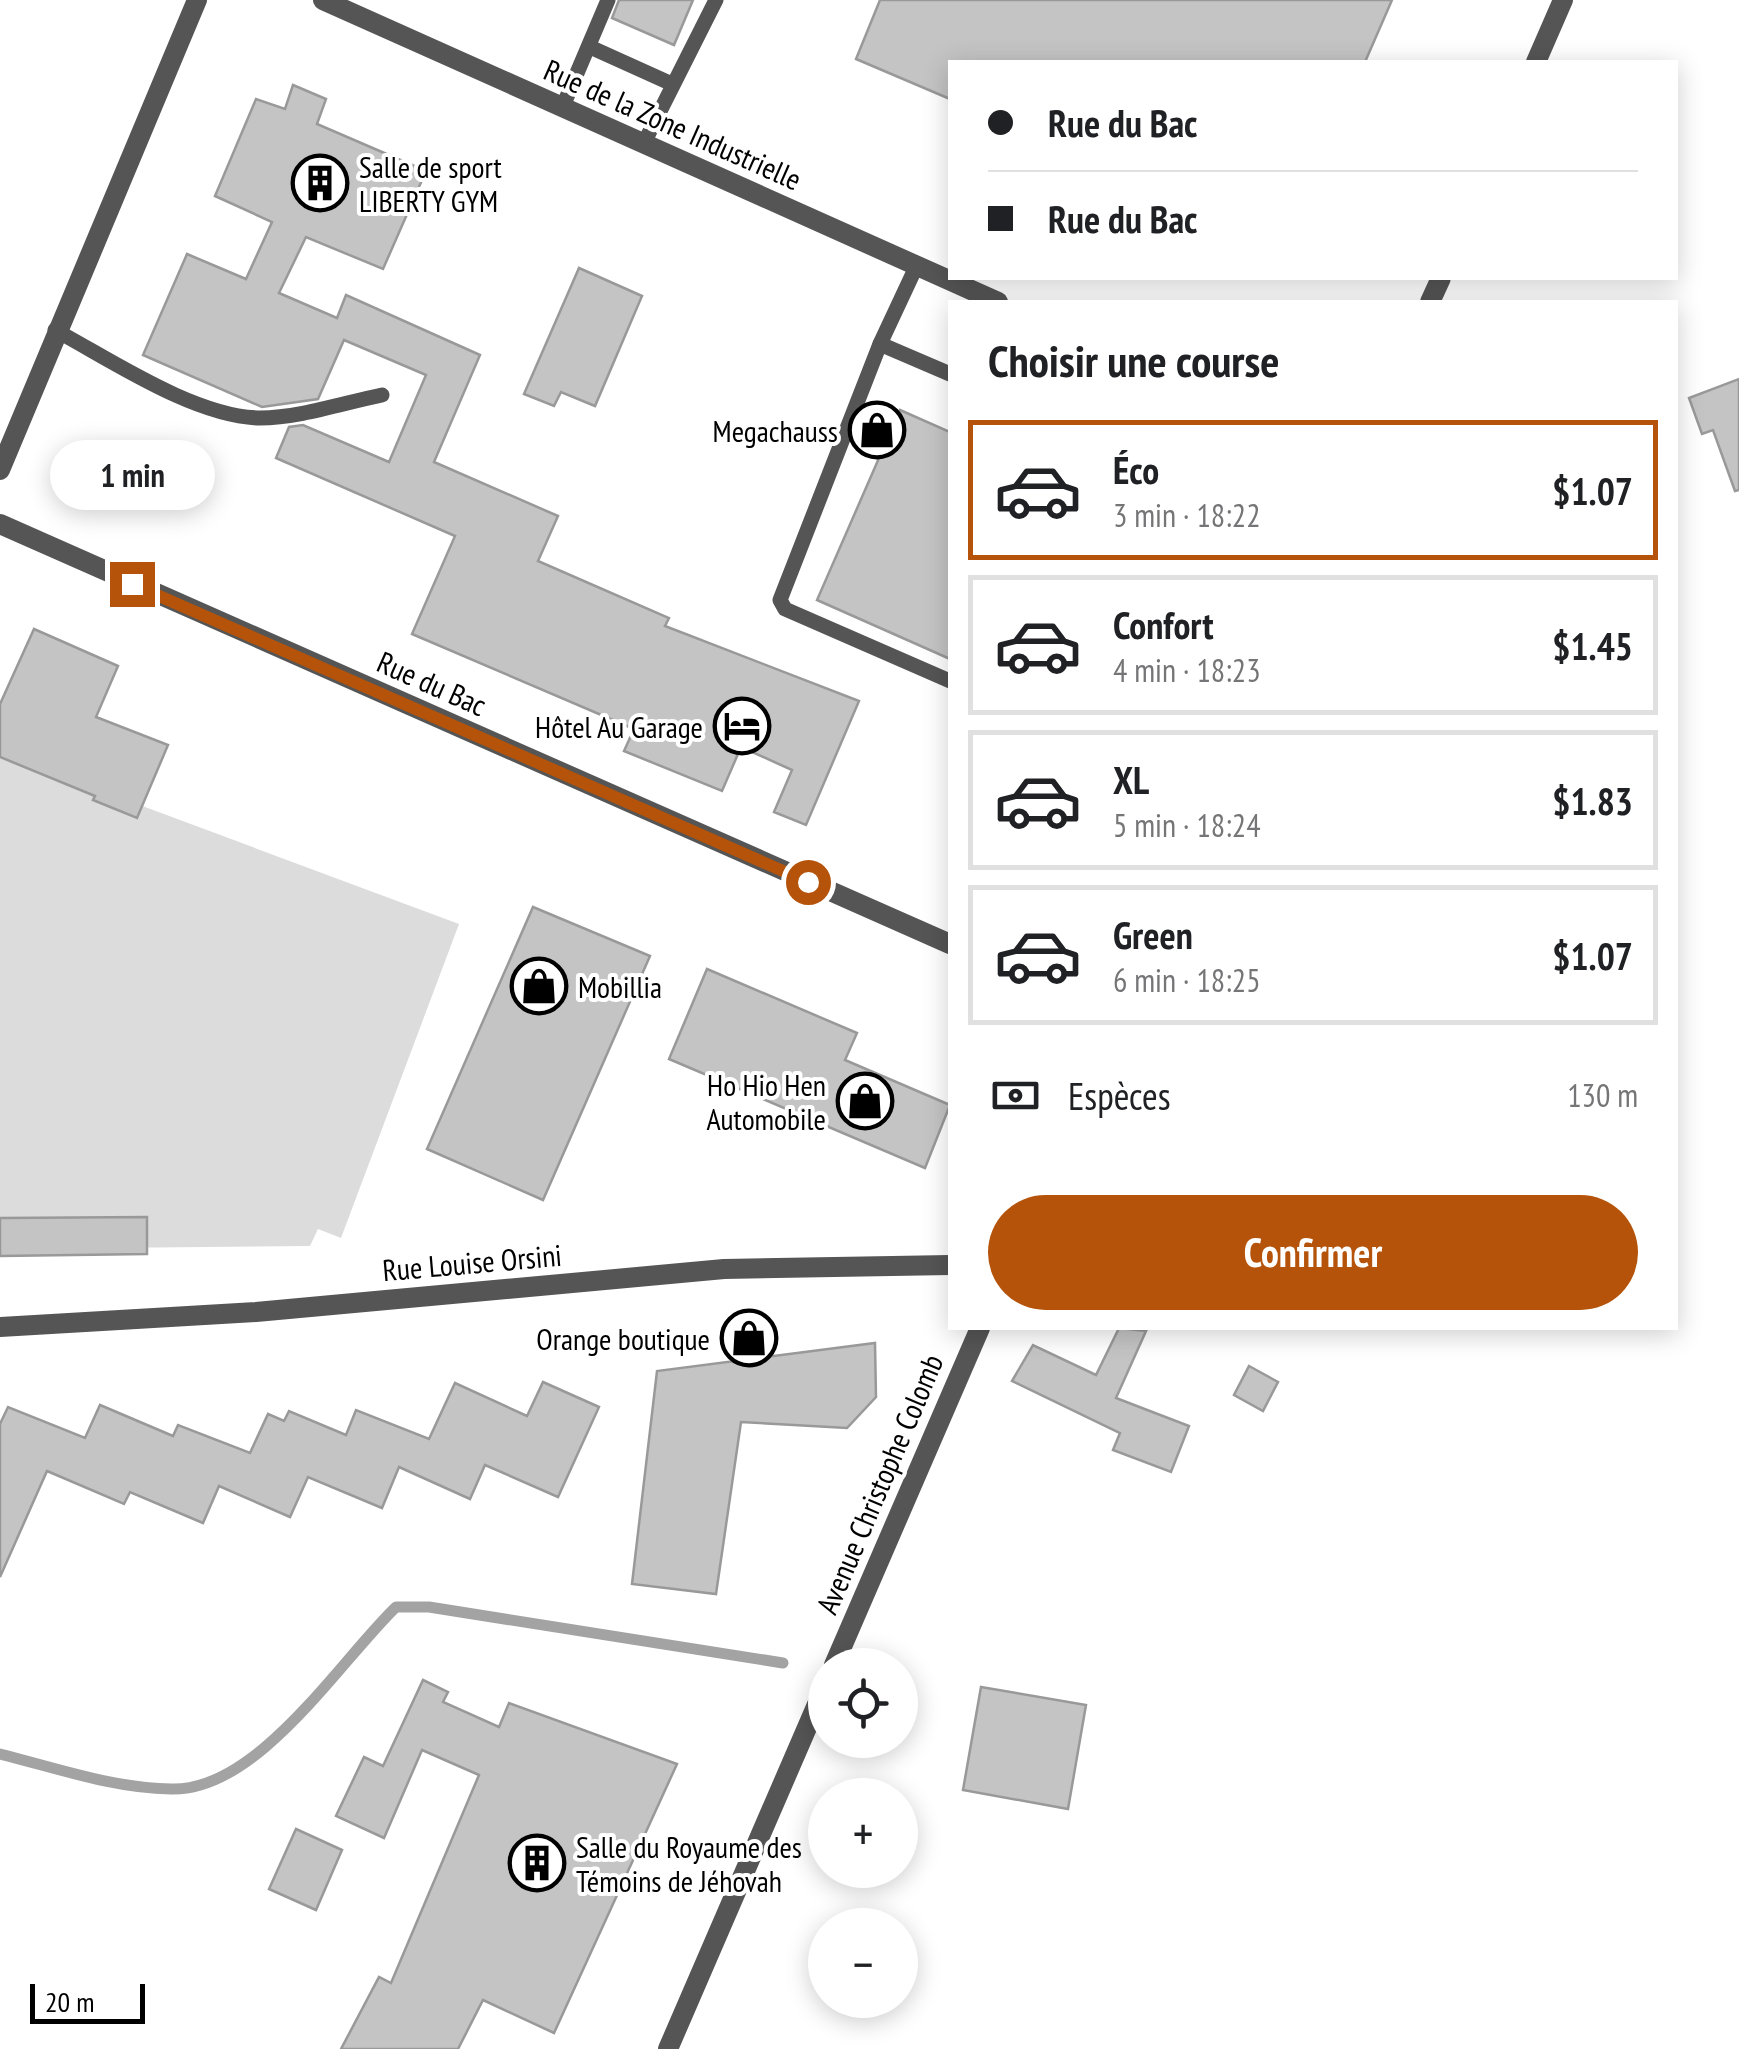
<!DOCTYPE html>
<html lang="fr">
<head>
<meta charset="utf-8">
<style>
  :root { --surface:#fff; --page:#f6f6f6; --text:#202124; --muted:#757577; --line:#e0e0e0; --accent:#b45309 }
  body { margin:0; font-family:"PT Sans Narrow",sans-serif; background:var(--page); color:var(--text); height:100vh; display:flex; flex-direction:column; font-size:38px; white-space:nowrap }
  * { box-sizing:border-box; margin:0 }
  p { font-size:32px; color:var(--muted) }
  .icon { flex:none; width:55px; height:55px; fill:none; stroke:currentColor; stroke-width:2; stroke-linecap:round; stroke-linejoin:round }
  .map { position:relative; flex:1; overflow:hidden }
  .drawer { position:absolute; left:948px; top:300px; width:730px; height:1030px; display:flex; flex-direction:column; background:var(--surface); border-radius:0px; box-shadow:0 5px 25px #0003 }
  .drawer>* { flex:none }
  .hud { position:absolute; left:948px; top:60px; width:730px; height:220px; border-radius:0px; box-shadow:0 5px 25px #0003; display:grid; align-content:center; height:220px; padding:0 40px; background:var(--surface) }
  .controls { position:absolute; left:808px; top:1648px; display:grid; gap:20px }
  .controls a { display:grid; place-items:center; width:110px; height:110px; border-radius:50%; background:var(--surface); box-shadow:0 5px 25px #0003; font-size:50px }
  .scale { position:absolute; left:30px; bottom:25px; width:115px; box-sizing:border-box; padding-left:10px; border:5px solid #000; border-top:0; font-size:28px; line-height:35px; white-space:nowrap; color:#000; -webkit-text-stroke:8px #fff; paint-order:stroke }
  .end { position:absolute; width:45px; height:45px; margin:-22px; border:12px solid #b45309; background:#fff; box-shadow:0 0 0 5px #fff }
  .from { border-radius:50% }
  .bubble { position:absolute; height:70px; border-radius:35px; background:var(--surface); box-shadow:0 5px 25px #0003; font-size:32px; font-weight:800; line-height:70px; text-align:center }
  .hud b { display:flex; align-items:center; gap:35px; height:95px; font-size:38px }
  .hud b+b { border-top:2px solid var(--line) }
  .hud i { width:25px; height:25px; background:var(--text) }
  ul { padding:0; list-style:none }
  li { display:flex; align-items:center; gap:30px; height:140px; margin:0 20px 15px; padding:0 20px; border:5px solid var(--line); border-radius:0px }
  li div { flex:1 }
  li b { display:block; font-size:38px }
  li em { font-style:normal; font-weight:800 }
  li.active { border-color:var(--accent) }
  li>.icon { width:90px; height:90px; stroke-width:1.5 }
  h2 { padding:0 40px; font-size:45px; line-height:120px }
  .pay { display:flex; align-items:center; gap:25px; height:110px; padding:0 40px; font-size:38px }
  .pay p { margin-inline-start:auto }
  .primary-button { display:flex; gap:20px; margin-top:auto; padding:20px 40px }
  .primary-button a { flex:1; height:115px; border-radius:60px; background:var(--accent); color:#fff; font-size:40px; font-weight:800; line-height:115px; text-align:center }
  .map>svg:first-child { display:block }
</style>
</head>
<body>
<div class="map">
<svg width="1739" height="2049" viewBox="0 0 1739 2049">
  <rect width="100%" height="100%" fill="#fff"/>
  <polygon fill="#dcdcdc" points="0,753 459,924 341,1238 318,1229 310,1246 0,1249"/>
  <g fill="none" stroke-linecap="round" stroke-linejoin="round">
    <path stroke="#a3a3a3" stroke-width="11" d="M 0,1754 C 56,1768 113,1788 171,1789 C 257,1792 339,1662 396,1607 L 429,1607 L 783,1663"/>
  </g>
  <g fill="#c4c4c4" stroke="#999" stroke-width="2.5">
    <polygon points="619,0 693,0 674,45 612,18"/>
    <polygon points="880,0 1392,0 1365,62 950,62 950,99 856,59"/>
    <polygon points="293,85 326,99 317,124 426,171 383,269 306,237 279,293 337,318 346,295 480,355 434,462 558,516 538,561 669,618 665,626 859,701 806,825 774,812 792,770 741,747 722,791 624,751 634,729 412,634 455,536 276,458 289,427 303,425 389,462 426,375 344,340 318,399 262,407 143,355 187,254 246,279 272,222 215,196 256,99 285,109"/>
    <polygon points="579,268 642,296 595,406 561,392 554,406 524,394"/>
    <polygon points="1739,379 1739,490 1735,491 1713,430 1702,434 1689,398"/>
    <polygon points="900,410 950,432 950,659 817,600"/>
    <polygon points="34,629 118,666 96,717 168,745 137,818 93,800 95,796 0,757 0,704"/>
    <polygon points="533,907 650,956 543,1200 427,1149"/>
    <polygon points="707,969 857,1033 845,1060 950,1105 925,1168 669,1059"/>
    <polygon points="147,1217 147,1254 0,1256 0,1218"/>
    <polygon points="1119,1328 1146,1331 1116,1398 1189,1426 1171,1472 1113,1450 1120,1433 1012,1381 1033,1345 1096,1375"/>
    <polygon points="875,1343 876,1397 847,1428 741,1422 716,1594 632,1584 657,1371"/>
    <polygon points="1249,1366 1278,1382 1263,1411 1234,1395"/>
    <polygon points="543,1382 599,1407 558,1497 485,1465 470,1499 399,1467 382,1508 308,1477 290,1517 219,1486 203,1523 130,1492 124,1504 47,1471 0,1577 0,1424 8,1407 85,1438 100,1405 173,1436 178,1425 250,1453 268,1414 284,1421 289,1411 346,1435 356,1410 429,1439 455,1383 527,1416"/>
    <polygon points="423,1680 448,1692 443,1702 499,1727 509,1703 677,1764 554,2033 483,2000 458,2049 341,2049 379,1977 391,1983 479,1775 422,1750 384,1838 336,1816 364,1757 383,1766"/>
    <polygon points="981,1687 1086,1705 1068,1809 963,1790"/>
    <polygon points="296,1829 342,1850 316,1910 269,1889"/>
  </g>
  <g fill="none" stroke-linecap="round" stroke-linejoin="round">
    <g stroke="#555" stroke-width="15">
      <polyline points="590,47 672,84"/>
      <polyline points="563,106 608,0"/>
      <polyline points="644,143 716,0"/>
      <polyline points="916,267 880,344 780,600 785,609 950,681"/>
      <path d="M 55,330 C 111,360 195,417 260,418 C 299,418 343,403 382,395"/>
      <polyline points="880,344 950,374"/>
    </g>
    <g stroke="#555" stroke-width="20">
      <polyline points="323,0 998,302"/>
      <polyline points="0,470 197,0"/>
      <polyline points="0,1327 256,1312 724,1269 950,1265"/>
    </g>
    <g stroke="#555" stroke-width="20">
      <polyline points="1536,62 1563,0"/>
      <polyline points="1430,302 1441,278"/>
      <polyline points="0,524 950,944"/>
      <polyline points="834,1665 980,1328"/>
      <polyline points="668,2049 825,1686"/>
    </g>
  </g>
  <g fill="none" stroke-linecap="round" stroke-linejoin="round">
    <polyline stroke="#b45309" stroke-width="12" points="132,584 808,882"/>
  </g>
  <defs>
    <g id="building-ring" transform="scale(2.875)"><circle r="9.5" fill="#fff" stroke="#000" stroke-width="1.5"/><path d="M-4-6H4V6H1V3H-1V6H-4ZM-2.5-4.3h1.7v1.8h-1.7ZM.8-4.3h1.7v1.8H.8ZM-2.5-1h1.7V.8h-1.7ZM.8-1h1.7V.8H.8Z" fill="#000"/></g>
    <g id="shop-ring" transform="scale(2.875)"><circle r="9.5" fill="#fff" stroke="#000" stroke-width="1.5"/><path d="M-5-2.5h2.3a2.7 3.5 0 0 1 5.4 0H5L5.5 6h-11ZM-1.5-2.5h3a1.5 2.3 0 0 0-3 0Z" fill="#000"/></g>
    <g id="hotel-ring" transform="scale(2.875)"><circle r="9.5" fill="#fff" stroke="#000" stroke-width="1.5"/><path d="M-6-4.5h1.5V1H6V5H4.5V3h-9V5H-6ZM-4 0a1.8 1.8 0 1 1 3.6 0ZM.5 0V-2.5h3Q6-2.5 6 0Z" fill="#000"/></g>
  </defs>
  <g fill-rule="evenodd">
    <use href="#building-ring" x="320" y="183"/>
    <use href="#shop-ring" x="877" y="430"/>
    <use href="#hotel-ring" x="742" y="726"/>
    <use href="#shop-ring" x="539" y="986"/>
    <use href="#shop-ring" x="865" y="1101"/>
    <use href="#shop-ring" x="749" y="1338"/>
    <use href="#building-ring" x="537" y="1863"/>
  </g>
  <g text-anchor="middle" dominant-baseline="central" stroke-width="8" stroke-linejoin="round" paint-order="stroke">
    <g font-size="30" fill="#000" stroke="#fff">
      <text transform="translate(673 124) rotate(24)">Rue de la Zone Industrielle</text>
      <text transform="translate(432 683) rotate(24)">Rue du Bac</text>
      <text transform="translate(472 1262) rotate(-5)">Rue Louise Orsini</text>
      <text transform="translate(879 1484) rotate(-67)">Avenue Christophe Colomb</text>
    </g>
    <g font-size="30" fill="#000" stroke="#fff" text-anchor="end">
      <text x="359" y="166" text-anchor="start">Salle de sport<tspan x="359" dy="34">LIBERTY GYM</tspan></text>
      <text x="838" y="430">Megachauss</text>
      <text x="703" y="726">Hôtel Au Garage</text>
      <text x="578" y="986" text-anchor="start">Mobillia</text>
      <text x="826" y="1084">Ho Hio Hen<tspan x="826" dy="34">Automobile</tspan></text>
      <text x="710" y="1338">Orange boutique</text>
      <text x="576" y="1846" text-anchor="start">Salle du Royaume des<tspan x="576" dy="34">Témoins de Jéhovah</tspan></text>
    </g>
  </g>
</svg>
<div class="controls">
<a><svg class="icon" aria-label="locate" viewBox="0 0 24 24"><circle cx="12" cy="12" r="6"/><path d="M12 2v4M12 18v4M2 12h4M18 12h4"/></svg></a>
<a>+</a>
<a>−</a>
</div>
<div class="scale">20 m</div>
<i class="end from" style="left:808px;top:882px"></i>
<i class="end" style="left:132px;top:584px"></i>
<div class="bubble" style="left:50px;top:440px;width:165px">1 min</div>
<div class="hud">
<b><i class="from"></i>Rue du Bac</b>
<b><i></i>Rue du Bac</b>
</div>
<section class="drawer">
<h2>Choisir une course</h2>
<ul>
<li class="active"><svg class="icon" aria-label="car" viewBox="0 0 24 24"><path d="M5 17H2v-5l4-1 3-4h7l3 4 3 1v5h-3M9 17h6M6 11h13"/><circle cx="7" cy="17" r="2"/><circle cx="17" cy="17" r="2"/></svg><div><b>Éco</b><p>3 min · 18:22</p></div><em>$1.07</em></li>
<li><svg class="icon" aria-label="car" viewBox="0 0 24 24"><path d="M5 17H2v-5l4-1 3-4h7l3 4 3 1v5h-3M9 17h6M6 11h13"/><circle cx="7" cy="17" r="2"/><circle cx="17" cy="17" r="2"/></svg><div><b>Confort</b><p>4 min · 18:23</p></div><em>$1.45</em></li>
<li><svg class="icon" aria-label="car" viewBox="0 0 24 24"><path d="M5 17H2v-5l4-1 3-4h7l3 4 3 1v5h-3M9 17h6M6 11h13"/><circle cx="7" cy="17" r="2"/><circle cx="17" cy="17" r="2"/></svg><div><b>XL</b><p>5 min · 18:24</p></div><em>$1.83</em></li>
<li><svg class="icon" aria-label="car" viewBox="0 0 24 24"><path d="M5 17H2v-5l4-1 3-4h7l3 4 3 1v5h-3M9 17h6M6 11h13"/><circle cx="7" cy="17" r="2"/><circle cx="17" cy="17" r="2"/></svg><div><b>Green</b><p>6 min · 18:25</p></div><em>$1.07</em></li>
</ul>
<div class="pay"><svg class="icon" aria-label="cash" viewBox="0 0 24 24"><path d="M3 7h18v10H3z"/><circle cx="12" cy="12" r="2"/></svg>Espèces<p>130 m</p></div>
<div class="primary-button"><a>Confirmer</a></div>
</section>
</div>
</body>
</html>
